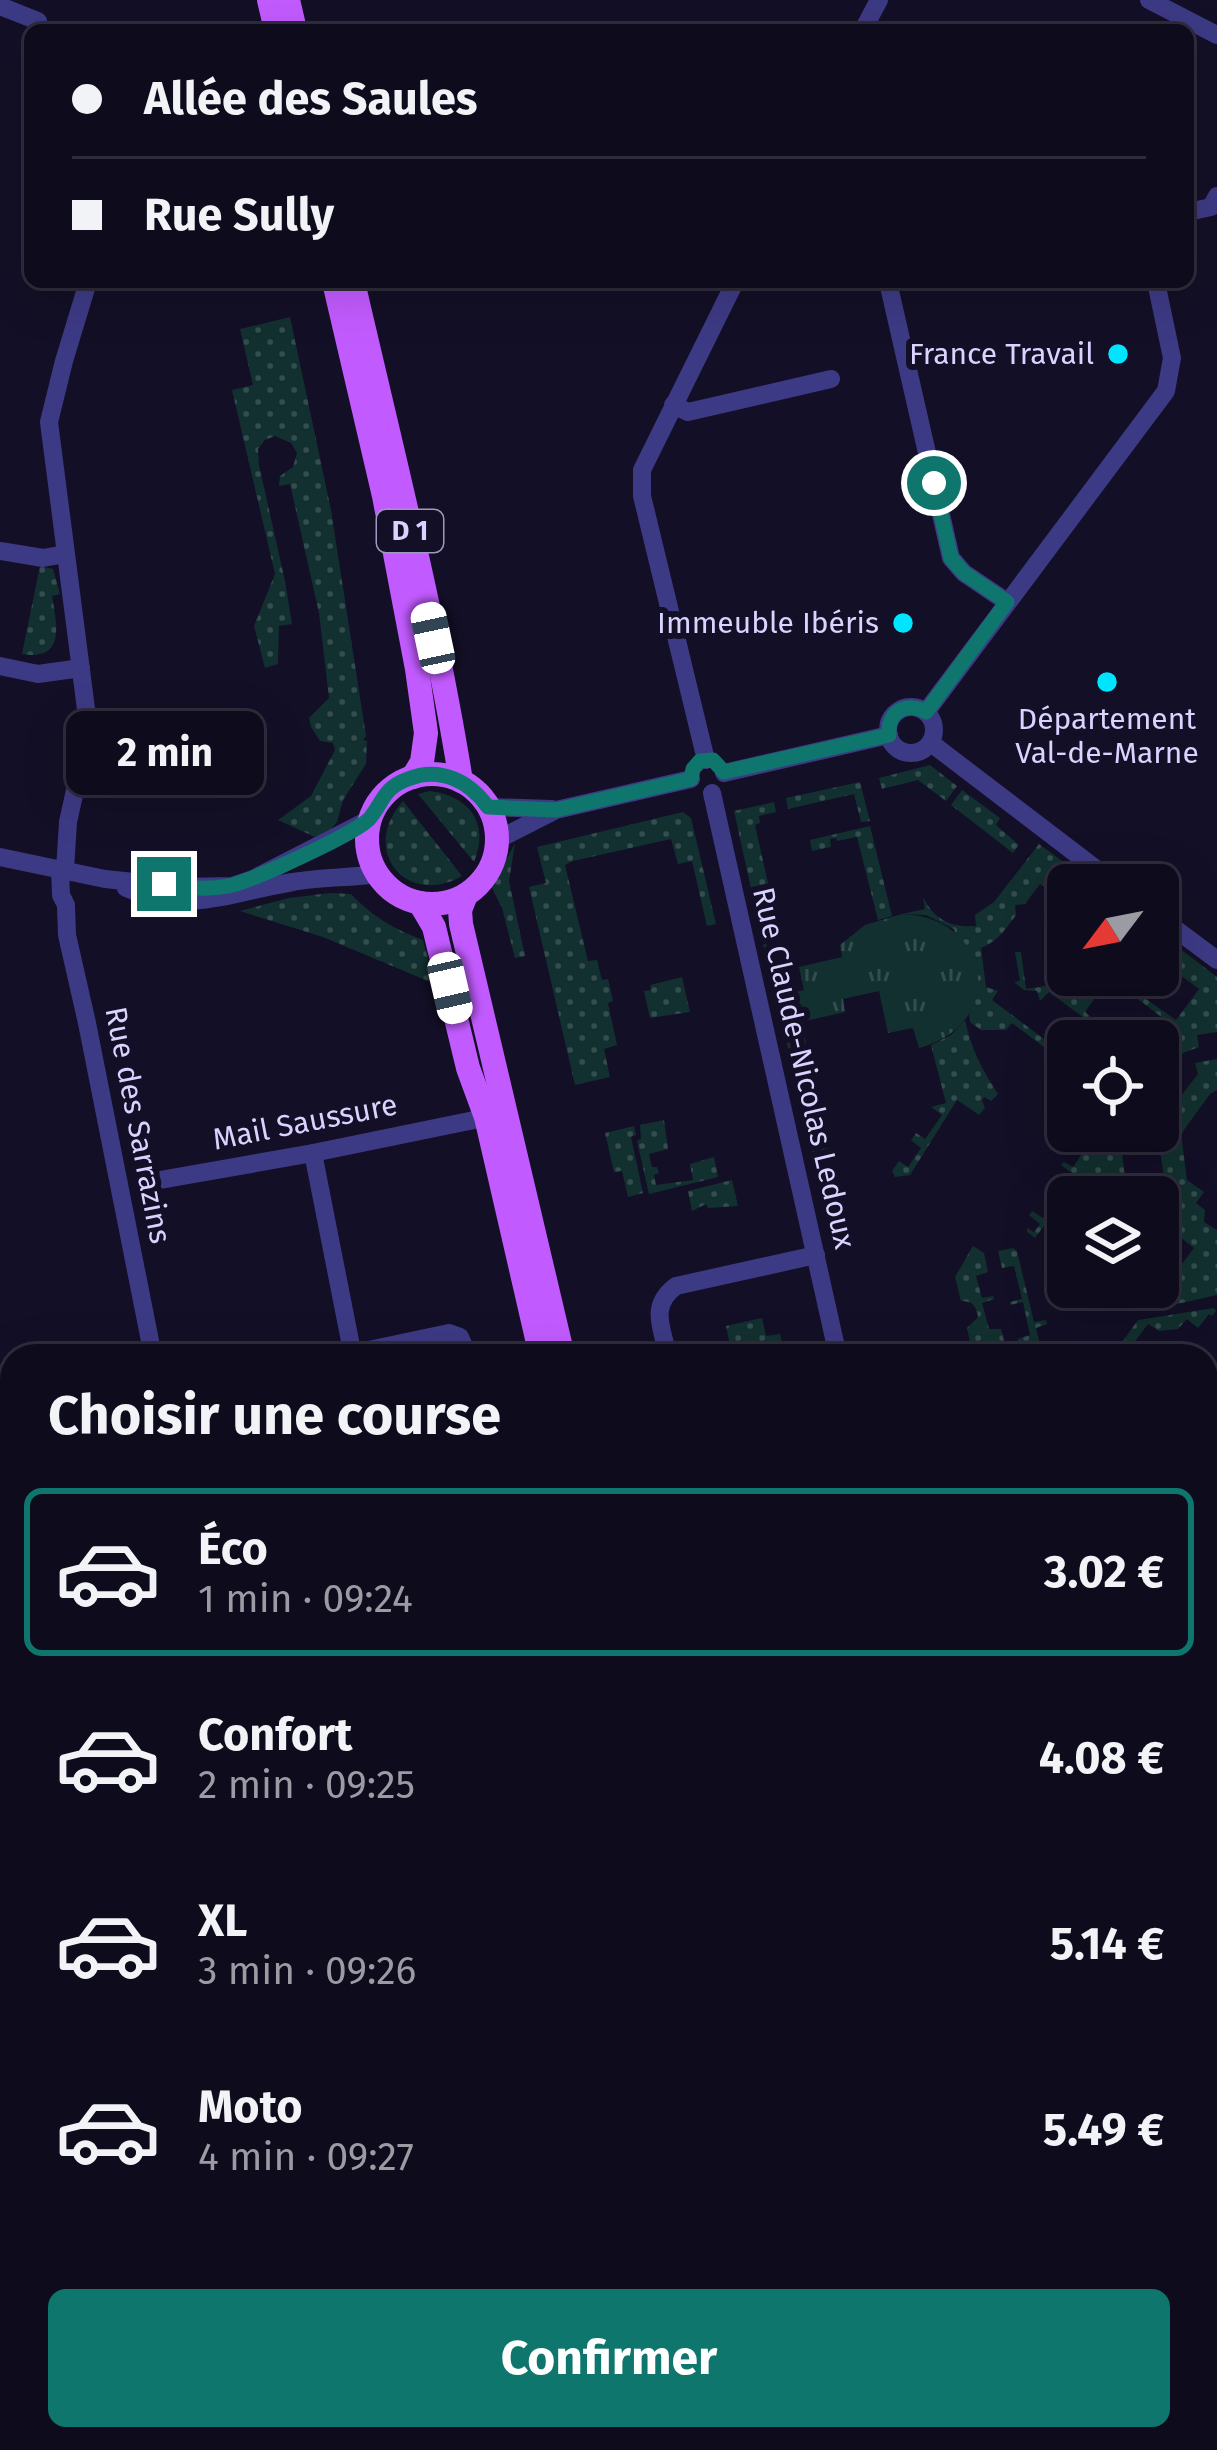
<!DOCTYPE html>
<html lang="fr">
<head>
<meta charset="utf-8">
<style>
  :root { --surface:#0e0b1c; --page:#1c1929; --text:#f1f3f6; --muted:#9b9ba3; --line:#2e2b3b; --accent:#0f766e }
  body { margin:0; font-family:"Fira Sans",sans-serif; background:var(--page); color:var(--text); height:100vh; display:flex; flex-direction:column; font-size:45px; white-space:nowrap }
  * { box-sizing:border-box; margin:0 }
  p { font-size:39px; color:var(--muted) }
  .icon { flex:none; width:66px; height:66px; fill:none; stroke:currentColor; stroke-width:2; stroke-linecap:round; stroke-linejoin:round }
  .map { position:relative; flex:1; overflow:hidden }
  .side { position:absolute; left:0px; top:1344px; width:1218px; height:1107px; display:flex; flex-direction:column; background:var(--surface); border-radius:36px 36px 0 0; box-shadow:0 12px 48px #0002,0 0 0 3px var(--line) }
  .side>* { flex:none }
  .hud { position:absolute; left:24px; top:24px; width:1170px; height:264px; border-radius:18px; box-shadow:0 12px 48px #0002,0 0 0 3px var(--line); display:grid; align-content:center; height:264px; padding:0 48px; background:var(--surface) }
  .needle { width:78px; rotate:238deg }
  .buttons { position:absolute; left:1047px; top:864px; display:grid; gap:24px }
  .buttons a { display:grid; place-items:center; width:132px; height:132px; border-radius:18px; background:var(--surface); box-shadow:0 12px 48px #0002,0 0 0 3px var(--line); font-size:60px }
  .end { position:absolute; width:54px; height:54px; margin:-27px; border:15px solid #0f766e; background:#fff; box-shadow:0 0 0 6px #fff }
  .from { border-radius:50% }
  .bubble { position:absolute; height:84px; border-radius:18px; background:var(--surface); box-shadow:0 12px 48px #0002,0 0 0 3px var(--line); font-size:39px; font-weight:700; line-height:84px; text-align:center }
  .car { position:absolute; width:36px; height:72px; margin:-36px -18px; border-radius:15px; box-shadow:0 0 9px 3px #0007; background:linear-gradient(#fff 24%,#345 0 40%,#fff 0 76%,#345 0 86%,#fff 0) }
  .hud b { display:flex; align-items:center; gap:42px; height:114px; font-size:45px }
  .hud b+b { border-top:3px solid var(--line) }
  .hud i { width:30px; height:30px; background:var(--text) }
  ul { padding:0; list-style:none }
  li { display:flex; align-items:center; gap:36px; height:168px; margin:0 24px 18px; padding:0 24px; border:6px solid transparent; border-radius:18px }
  li div { flex:1 }
  li b { display:block; font-size:45px }
  li em { font-style:normal; font-weight:700 }
  li.current { border-color:var(--accent) }
  li>.icon { width:108px; height:108px; stroke-width:1.5 }
  h2 { padding:0 48px; font-size:54px; line-height:144px }
  .button { display:flex; gap:24px; margin-top:auto; padding:24px 48px }
  .button a { flex:1; height:138px; border-radius:18px; background:var(--accent); color:#fff; font-size:48px; font-weight:700; line-height:138px; text-align:center }
  .map>svg:first-child { display:block }
</style>
</head>
<body>
<div class="map">
<svg width="1217" height="2450" viewBox="0 0 1217 2450">
  <defs>
    <pattern id="grass-dots" width="8" height="8" patternUnits="userSpaceOnUse" patternTransform="scale(3)"><rect width="8" height="8" fill="#12302f"/><path d="M2 2h.1M6 6h.1" fill="none" stroke="#344d4e" stroke-width="1.8" stroke-linecap="round"/></pattern>
    <pattern id="park-tufts" width="24" height="20" patternUnits="userSpaceOnUse" patternTransform="scale(3)"><rect width="24" height="20" fill="#12302f"/><path d="M3 7l-1-3M5 7V3M7 7l1-3M15 17l-1-3M17 17v-4M19 17l1-3" fill="none" stroke="#344d4e"/></pattern>
  </defs>
  <rect width="100%" height="100%" fill="#130f26"/>
  <g fill="url(#grass-dots)">
    <polygon points="290,317 331,510 366,736 363,740 367,741 366,764 343,800 337,822 331,829 315,837 278,820 311,796 335,750 333,743 320,741 311,727 309,718 329,698 319,613 290,484 279,486 280,476 293,467 297,453 291,443 275,436 265,440 258,449 259,465 285,581 292,624 279,626 278,664 265,668 254,626 275,574 232,390 253,385 240,329"/>
    <path d="M 40,566 L 53,569 L 60,594 L 52,596 C 57,625 66,661 22,654 Z"/>
    <polygon points="930,765 957,786 946,801 918,780 882,789 879,778"/>
    <polygon points="860,782 870,821 861,822 854,794 788,809 786,798"/>
    <polygon points="962,790 1000,818 996,825 1019,845 1013,853 951,805"/>
    <path d="M 430,791 C 469,796 490,823 474,862 L 418,794 Z"/>
    <path d="M 403,801 L 462,876 C 406,908 359,850 403,801 Z"/>
    <polygon points="774,802 776,812 759,816 760,823 755,825 779,932 765,936 767,947 764,948 734,811"/>
    <polygon points="683,812 691,818 716,924 707,926 692,861 678,864 671,839 573,861 565,865 588,961 597,960 602,980 608,979 613,1001 608,1003 617,1045 604,1049 610,1077 575,1085 529,887 546,883 537,847"/>
    <polygon points="870,826 892,916 878,920 857,837 837,841 836,838 830,839 831,847 812,851 810,840"/>
    <polygon points="515,843 509,881 525,956 515,958 502,908 492,888"/>
    <path d="M 1039,844 L 1095,885 L 1068,885 L 1068,898 L 1061,899 L 1040,884 L 1025,904 L 1015,905 L 1016,915 C 1005,930 998,941 981,948 L 986,987 L 998,991 L 992,1000 L 1068,1057 L 1068,1065 L 1012,1023 L 1006,1030 L 981,1030 L 970,1022 L 969,1014 L 974,1003 L 954,929 L 926,915 L 902,914 L 925,909 L 923,897 C 934,920 952,928 976,926 L 975,915 L 994,902 Z"/>
    <path d="M 330,893 L 351,894 C 373,917 394,929 423,940 L 435,984 L 323,937 L 240,911 L 289,898 Z"/>
    <polygon points="1179,948 1217,977 1217,1032 1197,1035 1199,1047 1180,1054 1169,1046 1158,1061 1158,1044 1172,1025 1131,994 1133,990 1176,1020 1199,989 1160,960 1167,952"/>
    <polygon points="1015,952 1021,952 1026,989 1064,983 1085,999 1103,975 1111,975 1085,1012 1093,1019 1086,1028 1077,1028 1084,1018 1049,992 1040,1001 1037,991 1024,990 1014,982 1020,981"/>
    <polygon points="682,977 690,1012 650,1018 644,991 651,990 650,985"/>
    <path d="M 965,1020 C 971,1048 982,1070 998,1094 L 991,1101 L 984,1097 L 982,1100 L 985,1108 L 979,1115 L 957,1100 L 910,1175 L 895,1177 L 892,1171 L 899,1161 L 908,1167 L 921,1148 L 911,1140 L 916,1133 L 925,1139 L 942,1115 L 931,1107 L 946,1103 L 931,1045 L 951,1035 Z"/>
    <polygon points="801,1022 817,1090 798,1094 783,1026"/>
    <polygon points="1217,1059 1217,1090 1210,1094 1181,1134 1187,1180 1204,1192 1196,1203 1205,1210 1204,1222 1217,1230 1217,1295 1146,1311 1194,1248 1162,1223 1158,1227 1158,1197 1155,1195 1166,1192 1158,1136 1145,1137 1145,1131 1158,1131 1158,1117 1163,1119 1198,1074 1195,1063"/>
    <polygon points="819,1102 835,1170 834,1177 824,1180 827,1194 822,1194 801,1106"/>
    <polygon points="664,1120 668,1149 649,1154 652,1167 657,1167 659,1173 654,1175 656,1185 693,1180 690,1164 714,1157 718,1177 649,1194 637,1141 641,1139 640,1125"/>
    <polygon points="634,1126 636,1135 631,1137 643,1193 628,1197 622,1171 614,1172 605,1133"/>
    <polygon points="1085,1131 1119,1131 1125,1176 1118,1177 1120,1189 1132,1188 1134,1197 1105,1197 1084,1182 1074,1195 1069,1192 1035,1238 1027,1232 1027,1228 1034,1232 1040,1224 1029,1215 1032,1211 1043,1218 1072,1173 1061,1165 1064,1162 1073,1167 1093,1138"/>
    <polygon points="732,1180 738,1206 708,1208 706,1204 692,1211 688,1191"/>
    <path d="M 973,1246 L 984,1253 L 988,1272 L 976,1276 L 982,1298 L 993,1296 L 994,1299 L 982,1303 L 989,1329 L 1001,1329 L 1005,1344 L 1000,1356 L 973,1356 L 967,1328 L 978,1317 C 976,1306 973,1301 961,1301 L 955,1277 Z"/>
    <polygon points="1013,1248 1017,1251 1034,1322 1046,1320 1047,1324 1036,1328 1043,1356 1016,1356 1018,1339 1030,1335 1023,1302 1010,1305 1010,1302 1022,1299 1014,1266 1002,1268 998,1251"/>
    <polygon points="1214,1308 1216,1311 1212,1316 1209,1314 1198,1328 1187,1319 1178,1329 1159,1331 1148,1324 1124,1356 1112,1356 1138,1320"/>
    <polygon points="762,1318 766,1336 780,1334 785,1353 772,1356 732,1355 726,1326"/>
    <polygon points="6,1738 12,1745 12,1826 0,1828 0,1740"/>
  </g>
  <g fill="url(#park-tufts)">
    <path d="M 902,914 C 992,917 1008,1024 919,1048 L 913,1028 L 888,1033 L 879,991 L 843,999 L 845,1012 L 783,1026 L 776,996 L 804,990 L 799,967 L 842,957 L 840,945 L 865,925 Z"/>
    <polygon points="12,1832 12,1866 3,1860 1,1863 12,1873 12,1959 7,1965 0,1989 0,1833"/>
  </g>
  <polygon fill="#12302f" points="1206,2280 1217,2281 1217,2450 848,2450 846,2439 1206,2439"/>
  <g fill="none" stroke-linecap="round" stroke-linejoin="round">
    <g stroke="#3d3a85" stroke-width="18">
      <polyline points="1149,0 1217,35"/>
      <polyline points="0,6 38,21"/>
      <polyline points="863,30 879,0"/>
      <polyline points="1188,212 1211,207 1217,196"/>
      <polyline points="888,282 951,558 964,573 1007,602"/>
      <polyline points="673,405 688,412 831,379"/>
      <polyline points="0,551 43,558 65,554"/>
      <polyline points="0,666 38,674 81,668"/>
      <circle cx="911" cy="730" r="23"/>
      <polyline points="926,712 1166,391 1172,358 1156,282"/>
      <polyline points="931,743 1117,885"/>
      <polyline points="706,760 642,496 642,470 735,282"/>
      <polyline points="724,773 889,735"/>
      <polyline points="712,793 838,1356"/>
      <polyline points="488,807 552,809"/>
      <polyline points="497,840 556,810 691,779"/>
      <polyline points="0,857 105,879 182,887 232,886 253,879 370,819"/>
      <polyline points="60,869 61,895 66,905 67,935 87,1023 153,1356"/>
      <polyline points="65,870 68,822 80,768 86,709 49,422 64,361 88,282"/>
      <path d="M 126,888 C 190,915 231,892 293,882 C 320,877 349,878 377,874"/>
      <polyline points="1158,916 1217,960"/>
      <polyline points="313,1153 353,1356"/>
      <polyline points="143,1183 313,1153 479,1119"/>
      <polyline points="345,1355 449,1333 460,1337 468,1356"/>
      <path d="M 668,1356 C 662,1327 649,1306 676,1286 L 816,1255"/>
      <polyline points="0,1434 12,1431"/>
      <polyline points="1206,1497 1217,1482"/>
      <polyline points="1206,1567 1214,1580 1215,1596"/>
      <polyline points="0,1687 12,1716"/>
      <polyline points="1206,1842 1217,1831"/>
      <polyline points="0,2087 12,2021"/>
      <polyline points="0,2267 12,2277"/>
      <polyline points="180,2439 193,2450"/>
      <polyline points="379,2439 381,2450"/>
      <polyline points="835,2439 837,2450"/>
    </g>
    <g stroke="#c25bff" stroke-width="24">
      <polyline points="269,0 276,30"/>
      <polyline points="288,0 295,30"/>
      <polyline points="334,282 384,496 417,669 426,733 422,762 413,777"/>
      <path d="M 353,282 C 391,447 434,613 461,781"/>
      <circle cx="432" cy="839" r="65"/>
      <polyline points="466,895 460,910 461,924 563,1356"/>
      <polyline points="420,903 434,927 468,1068 486,1117 541,1356"/>
      <polyline points="1206,1590 1217,1588"/>
      <polyline points="1206,1610 1217,1607"/>
      <polyline points="486,2450 494,2439"/>
      <polyline points="522,2450 523,2448"/>
    </g>
    <g stroke="#00e5ff" stroke-width="9">
      <g id="rail">
        <polyline points="554,2450 561,2439"/>
        <polyline points="585,2450 593,2439"/>
      </g>
    </g>
    <use href="#rail" stroke="#130f26" stroke-width="4.5" stroke-dasharray="14" stroke-linecap="butt"/>
  </g>
  <g fill="none" stroke-linecap="round" stroke-linejoin="round">
    <path stroke="#0f766e" stroke-width="15" d="M 164,884 C 185,888 207,890 228,886 C 248,883 359,832 370,818 C 384,801 383,788 408,779 C 440,766 469,781 488,807 L 556,810 L 691,779 L 693,769 L 700,761 L 713,760 L 724,772 L 889,735 C 887,712 906,701 926,712 L 1007,602 L 964,573 L 951,558 L 934,483"/>
  </g>
  <g fill="#00e5ff" stroke="#130f26" stroke-width="4.5">
    <circle cx="1118" cy="354" r="12"/>
    <circle cx="903" cy="623" r="12"/>
    <circle cx="1107" cy="682" r="12"/>
  </g>
  <g text-anchor="middle" dominant-baseline="central" stroke-width="12" stroke-linejoin="round" paint-order="stroke">
    <rect fill="#130f26" stroke="#9e99be" stroke-width="3" x="377" y="510" width="66" height="42" rx="9"/>
    <g font-size="27" font-weight="bold" fill="#d9d4ff">
      <text x="410" y="531">D 1</text>
    </g>
    <g font-size="30" fill="#d9d4ff" stroke="#130f26" text-anchor="end">
      <text x="1094" y="354">France Travail</text>
      <text x="879" y="623">Immeuble Ibéris</text>
      <text x="1107" y="719" text-anchor="middle">Département<tspan x="1107" dy="34">Val-de-Marne</tspan></text>
    </g>
    <g font-size="30" fill="#d9d4ff" stroke="#130f26">
      <text transform="translate(804 1068) rotate(77)">Rue Claude-Nicolas Ledoux</text>
      <text transform="translate(305 1122) rotate(-11)">Mail Saussure</text>
      <text transform="translate(138 1125) rotate(79)">Rue des Sarrazins</text>
    </g>
  </g>
</svg>
<div class="buttons">
<a><svg class="needle" viewBox="-14 -14 28 28"><path d="M0-13l5 13h-10z" fill="#e53935"/><path d="M0 13l5-13h-10z" fill="#9b9ba3"/></svg></a>
<a><svg class="icon" aria-label="locate" viewBox="0 0 24 24"><circle cx="12" cy="12" r="6"/><path d="M12 2v4M12 18v4M2 12h4M18 12h4"/></svg></a>
<a><svg class="icon" aria-label="layers" viewBox="0 0 24 24"><path d="M12 4l9 5-9 5-9-5zM3 14l9 5 9-5"/></svg></a>
</div>
<i class="end from" style="left:934px;top:483px"></i>
<i class="end" style="left:164px;top:884px"></i>
<div class="bubble" style="left:66px;top:711px;width:198px">2 min</div>
<i class="car" style="left:433px;top:638px;rotate:348deg"></i>
<i class="car" style="left:450px;top:988px;rotate:167deg"></i>
<div class="hud">
<b><i class="from"></i>Allée des Saules</b>
<b><i></i>Rue Sully</b>
</div>
<section class="side">
<h2>Choisir une course</h2>
<ul>
<li class="current"><svg class="icon" aria-label="car" viewBox="0 0 24 24"><path d="M5 17H2v-5l4-1 3-4h7l3 4 3 1v5h-3M9 17h6M6 11h13"/><circle cx="7" cy="17" r="2"/><circle cx="17" cy="17" r="2"/></svg><div><b>Éco</b><p>1 min · 09:24</p></div><em>3.02 €</em></li>
<li><svg class="icon" aria-label="car" viewBox="0 0 24 24"><path d="M5 17H2v-5l4-1 3-4h7l3 4 3 1v5h-3M9 17h6M6 11h13"/><circle cx="7" cy="17" r="2"/><circle cx="17" cy="17" r="2"/></svg><div><b>Confort</b><p>2 min · 09:25</p></div><em>4.08 €</em></li>
<li><svg class="icon" aria-label="car" viewBox="0 0 24 24"><path d="M5 17H2v-5l4-1 3-4h7l3 4 3 1v5h-3M9 17h6M6 11h13"/><circle cx="7" cy="17" r="2"/><circle cx="17" cy="17" r="2"/></svg><div><b>XL</b><p>3 min · 09:26</p></div><em>5.14 €</em></li>
<li><svg class="icon" aria-label="car" viewBox="0 0 24 24"><path d="M5 17H2v-5l4-1 3-4h7l3 4 3 1v5h-3M9 17h6M6 11h13"/><circle cx="7" cy="17" r="2"/><circle cx="17" cy="17" r="2"/></svg><div><b>Moto</b><p>4 min · 09:27</p></div><em>5.49 €</em></li>
</ul>
<div class="button"><a>Confirmer</a></div>
</section>
</div>
</body>
</html>
